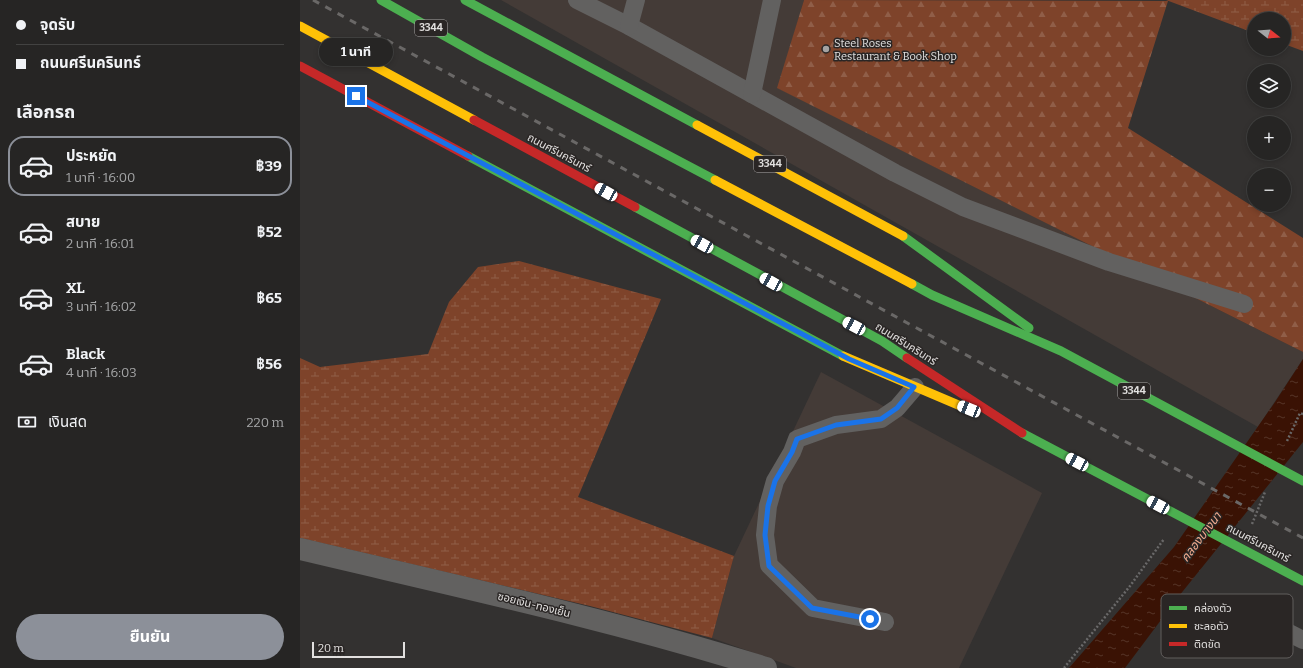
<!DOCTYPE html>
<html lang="th">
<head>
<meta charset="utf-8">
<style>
  :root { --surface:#262524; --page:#2e2d2c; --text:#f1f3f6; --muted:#a4a5a6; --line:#424241; --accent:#8c9099 }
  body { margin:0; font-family:Bitter,"Noto Sans Thai",serif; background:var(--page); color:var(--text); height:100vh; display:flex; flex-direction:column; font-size:15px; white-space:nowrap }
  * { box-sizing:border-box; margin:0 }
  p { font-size:13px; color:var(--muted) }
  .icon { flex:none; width:22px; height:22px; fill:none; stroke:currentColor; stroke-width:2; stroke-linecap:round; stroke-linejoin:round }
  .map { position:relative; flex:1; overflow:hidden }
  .side { display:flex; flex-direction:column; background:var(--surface); width:300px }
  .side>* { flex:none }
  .top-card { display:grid; align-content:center; height:88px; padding:0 16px; background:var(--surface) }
  .needle { width:26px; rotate:107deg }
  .controls { position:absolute; left:947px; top:12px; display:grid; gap:8px }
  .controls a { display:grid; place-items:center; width:44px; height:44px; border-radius:50%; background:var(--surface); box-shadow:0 2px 6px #0003,0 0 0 1px var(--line); font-size:20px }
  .scale { position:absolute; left:12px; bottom:10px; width:93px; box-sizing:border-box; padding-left:4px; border:2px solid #e2e0df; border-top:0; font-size:11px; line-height:14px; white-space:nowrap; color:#e2e0df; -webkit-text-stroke:3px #2a2625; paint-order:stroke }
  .end { position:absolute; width:18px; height:18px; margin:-9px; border:5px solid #1a73e8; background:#fff; box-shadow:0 0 0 2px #fff }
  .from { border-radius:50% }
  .bubble { position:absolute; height:28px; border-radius:14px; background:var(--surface); box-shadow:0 2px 6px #0003,0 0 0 1px var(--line); font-size:13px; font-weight:700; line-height:28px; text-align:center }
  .car { position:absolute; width:12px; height:24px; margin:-12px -6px; border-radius:5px; box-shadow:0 0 3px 1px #0007; background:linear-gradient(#fff 24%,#345 0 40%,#fff 0 76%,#345 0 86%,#fff 0) }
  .top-card b { display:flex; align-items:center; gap:14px; height:38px; font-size:15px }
  .top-card b+b { border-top:1px solid var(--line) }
  .top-card i { width:10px; height:10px; background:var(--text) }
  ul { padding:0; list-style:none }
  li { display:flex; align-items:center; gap:12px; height:60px; margin:0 8px 6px; padding:0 8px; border:2px solid transparent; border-radius:16px }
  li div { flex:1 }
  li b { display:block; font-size:15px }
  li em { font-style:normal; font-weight:700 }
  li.on { border-color:var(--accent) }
  li>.icon { width:36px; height:36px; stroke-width:1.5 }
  h2 { padding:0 16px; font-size:18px; line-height:48px }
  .pay { display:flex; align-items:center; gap:10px; height:44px; padding:0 16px; font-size:15px }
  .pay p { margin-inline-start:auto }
  .action { display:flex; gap:8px; margin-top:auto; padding:8px 16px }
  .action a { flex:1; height:46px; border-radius:24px; background:var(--accent); color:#fff; font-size:16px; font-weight:700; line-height:46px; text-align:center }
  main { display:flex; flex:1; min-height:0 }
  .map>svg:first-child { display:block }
</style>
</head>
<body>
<main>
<section class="side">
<div class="top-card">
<b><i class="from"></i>จุดรับ</b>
<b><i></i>ถนนศรีนครินทร์</b>
</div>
<h2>เลือกรถ</h2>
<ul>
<li class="on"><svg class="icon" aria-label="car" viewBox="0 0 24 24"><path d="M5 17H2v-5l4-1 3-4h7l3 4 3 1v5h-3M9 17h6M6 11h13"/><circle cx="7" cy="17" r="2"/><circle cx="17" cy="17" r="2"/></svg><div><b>ประหยัด</b><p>1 นาที · 16:00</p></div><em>฿39</em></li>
<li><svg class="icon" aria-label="car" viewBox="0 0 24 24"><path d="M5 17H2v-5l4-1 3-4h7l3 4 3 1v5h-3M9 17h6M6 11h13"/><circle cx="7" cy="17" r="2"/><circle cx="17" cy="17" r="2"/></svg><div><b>สบาย</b><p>2 นาที · 16:01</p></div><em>฿52</em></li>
<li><svg class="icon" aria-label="car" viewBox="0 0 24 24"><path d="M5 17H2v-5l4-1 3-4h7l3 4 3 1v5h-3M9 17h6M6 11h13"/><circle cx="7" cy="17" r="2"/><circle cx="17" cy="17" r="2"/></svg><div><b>XL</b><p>3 นาที · 16:02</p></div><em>฿65</em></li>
<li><svg class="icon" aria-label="car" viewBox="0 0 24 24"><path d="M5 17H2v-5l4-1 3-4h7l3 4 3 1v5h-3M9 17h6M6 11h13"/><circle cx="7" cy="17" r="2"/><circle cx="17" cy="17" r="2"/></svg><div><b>Black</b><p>4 นาที · 16:03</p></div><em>฿56</em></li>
</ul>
<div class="pay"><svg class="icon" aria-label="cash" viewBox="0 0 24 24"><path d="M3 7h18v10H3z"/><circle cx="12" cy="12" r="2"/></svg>เงินสด<p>220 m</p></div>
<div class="action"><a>ยืนยัน</a></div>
</section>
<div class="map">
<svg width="1003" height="668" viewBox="0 0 1003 668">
  <defs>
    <pattern id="forest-firs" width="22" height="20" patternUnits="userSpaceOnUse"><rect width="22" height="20" fill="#7e432a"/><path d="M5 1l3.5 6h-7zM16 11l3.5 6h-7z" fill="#905e48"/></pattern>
    <pattern id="wetland-marsh" width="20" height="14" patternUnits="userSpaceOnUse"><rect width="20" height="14" fill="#7e432a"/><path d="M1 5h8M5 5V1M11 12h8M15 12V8" fill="none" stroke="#905e48"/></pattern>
    <pattern id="water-ripples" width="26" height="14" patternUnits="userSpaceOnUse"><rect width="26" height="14" fill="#3a1204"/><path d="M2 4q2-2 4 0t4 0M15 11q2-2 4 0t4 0" fill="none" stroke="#563428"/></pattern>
  </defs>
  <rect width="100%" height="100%" fill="#333130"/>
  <g fill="#443b37">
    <polygon points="201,0 504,0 478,88 1003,352 1003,359 958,427"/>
    <polygon points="521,372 742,493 659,668 496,668 412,638 434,556"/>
  </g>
  <polygon fill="url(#forest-firs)" points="504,0 868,1 828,128 1003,238 1003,352 477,88"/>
  <g fill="url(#wetland-marsh)">
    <polygon points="866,0 1003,0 1003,51 984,44 984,19 954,19 954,33"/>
    <polygon points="219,261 361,299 278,497 434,556 412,638 290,606 0,538 0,358 20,367 128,354 149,302 178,267"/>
  </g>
  <polygon fill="url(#water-ripples)" points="1003,359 1003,442 879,596 825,668 769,668 874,547 975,402"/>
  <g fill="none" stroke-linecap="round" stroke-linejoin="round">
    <g stroke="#6a6969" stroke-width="2.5" stroke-dasharray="2 2" stroke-linecap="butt">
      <polyline points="987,441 1000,413 1003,414"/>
      <polyline points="952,524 965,492"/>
      <polyline points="764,668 830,586 864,539"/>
    </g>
    <g stroke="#626160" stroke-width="18">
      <polyline points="277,0 329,26 595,173 663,207 809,262 944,304"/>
      <polyline points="329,26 336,0"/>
      <polyline points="452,94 472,0"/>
      <polyline points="950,613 1003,640"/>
      <polyline points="585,622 513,608 469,565 465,535 468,506 475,481 492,452 497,439 536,425 581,419 597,408 615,387"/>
    </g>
    <path stroke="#626160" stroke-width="22" d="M 0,549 C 156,586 314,620 466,668"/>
    <g stroke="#4caf50" stroke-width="9">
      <polyline points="81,0 182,57 415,180"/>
      <polyline points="165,0 397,125"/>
      <polyline points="168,156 543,356"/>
      <polyline points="335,207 582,341 607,358"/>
      <polyline points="603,236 729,328"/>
      <polyline points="612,284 632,295 761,351 1003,481"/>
      <polyline points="722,433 1003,581"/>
    </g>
    <g stroke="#ffc107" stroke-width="9">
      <polyline points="0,26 174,120"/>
      <polyline points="397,125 603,236"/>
      <polyline points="415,180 612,284"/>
      <polyline points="543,356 663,407"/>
    </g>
    <g stroke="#c62828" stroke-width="9">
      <polyline points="0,66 168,156"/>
      <polyline points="174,120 335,207"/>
      <polyline points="607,358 722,433"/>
    </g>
    <polyline stroke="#6a6867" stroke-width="3" stroke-dasharray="7 7" stroke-linecap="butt" points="13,0 1003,538"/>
  </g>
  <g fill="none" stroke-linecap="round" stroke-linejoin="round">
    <polyline stroke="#1a73e8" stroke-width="5" points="56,96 549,359 614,387 597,408 581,419 536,425 497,439 492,452 475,481 468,506 465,535 469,566 512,608 570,619"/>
  </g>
  <circle fill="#a5a3a2" stroke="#2a2625" stroke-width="1.5" cx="526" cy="49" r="4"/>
  <g text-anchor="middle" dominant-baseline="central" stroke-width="3" stroke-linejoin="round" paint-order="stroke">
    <g fill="#2a2625" stroke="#aba8a7" stroke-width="1">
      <rect x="115" y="20" width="32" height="16" rx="3"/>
      <rect x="454" y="156" width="32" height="16" rx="3"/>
      <rect x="818" y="383" width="32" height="16" rx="3"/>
    </g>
    <g font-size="10" font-weight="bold" fill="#e2e0df">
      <text x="131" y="28">3344</text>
      <text x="470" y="164">3344</text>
      <text x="834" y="391">3344</text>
    </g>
    <g font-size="11" fill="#e2e0df" stroke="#2a2625" text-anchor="start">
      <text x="534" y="43">Steel Roses<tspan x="534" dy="13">Restaurant &amp; Book Shop</tspan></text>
    </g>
    <g font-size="11" fill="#e2e0df" stroke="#2a2625">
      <text transform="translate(259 153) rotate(28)">ถนนศรีนครินทร์</text>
      <text transform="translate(606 344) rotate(32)">ถนนศรีนครินทร์</text>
      <text transform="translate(958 543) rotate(28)">ถนนศรีนครินทร์</text>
      <text transform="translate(234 605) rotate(14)">ซอยเงิน-ทองเย็น</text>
    </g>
    <g font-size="12" font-style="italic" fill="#f5ad90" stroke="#2a2625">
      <text transform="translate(901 537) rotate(-53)">คลองบางนา</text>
    </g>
  </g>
  <rect x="861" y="594" width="132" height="64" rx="6" fill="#2a2625" stroke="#615e5d" stroke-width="1"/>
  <rect x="869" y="606" width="18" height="4" fill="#4caf50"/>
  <rect x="869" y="624" width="18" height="4" fill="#ffc107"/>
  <rect x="869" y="642" width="18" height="4" fill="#c62828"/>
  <g font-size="11" fill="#e2e0df">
    <text x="894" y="612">คล่องตัว</text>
    <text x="894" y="630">ชะลอตัว</text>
    <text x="894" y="648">ติดขัด</text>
  </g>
</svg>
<div class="controls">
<a><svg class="needle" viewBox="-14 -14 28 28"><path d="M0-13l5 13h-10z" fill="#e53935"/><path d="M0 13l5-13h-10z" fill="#a4a5a6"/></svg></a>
<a><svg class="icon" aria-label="layers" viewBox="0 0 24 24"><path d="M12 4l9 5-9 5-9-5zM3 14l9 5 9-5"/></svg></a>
<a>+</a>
<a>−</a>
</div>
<div class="scale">20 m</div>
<i class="end from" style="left:570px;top:619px"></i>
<i class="end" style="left:56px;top:96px"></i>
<div class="bubble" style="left:19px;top:38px;width:74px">1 นาที</div>
<i class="car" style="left:306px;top:192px;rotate:299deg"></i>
<i class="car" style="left:402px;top:244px;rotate:299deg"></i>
<i class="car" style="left:471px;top:282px;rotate:299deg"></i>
<i class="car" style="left:554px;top:326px;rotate:298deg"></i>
<i class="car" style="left:669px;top:409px;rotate:292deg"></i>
<i class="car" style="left:777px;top:462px;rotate:298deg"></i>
<i class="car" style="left:858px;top:505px;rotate:298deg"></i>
</div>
</main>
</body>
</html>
